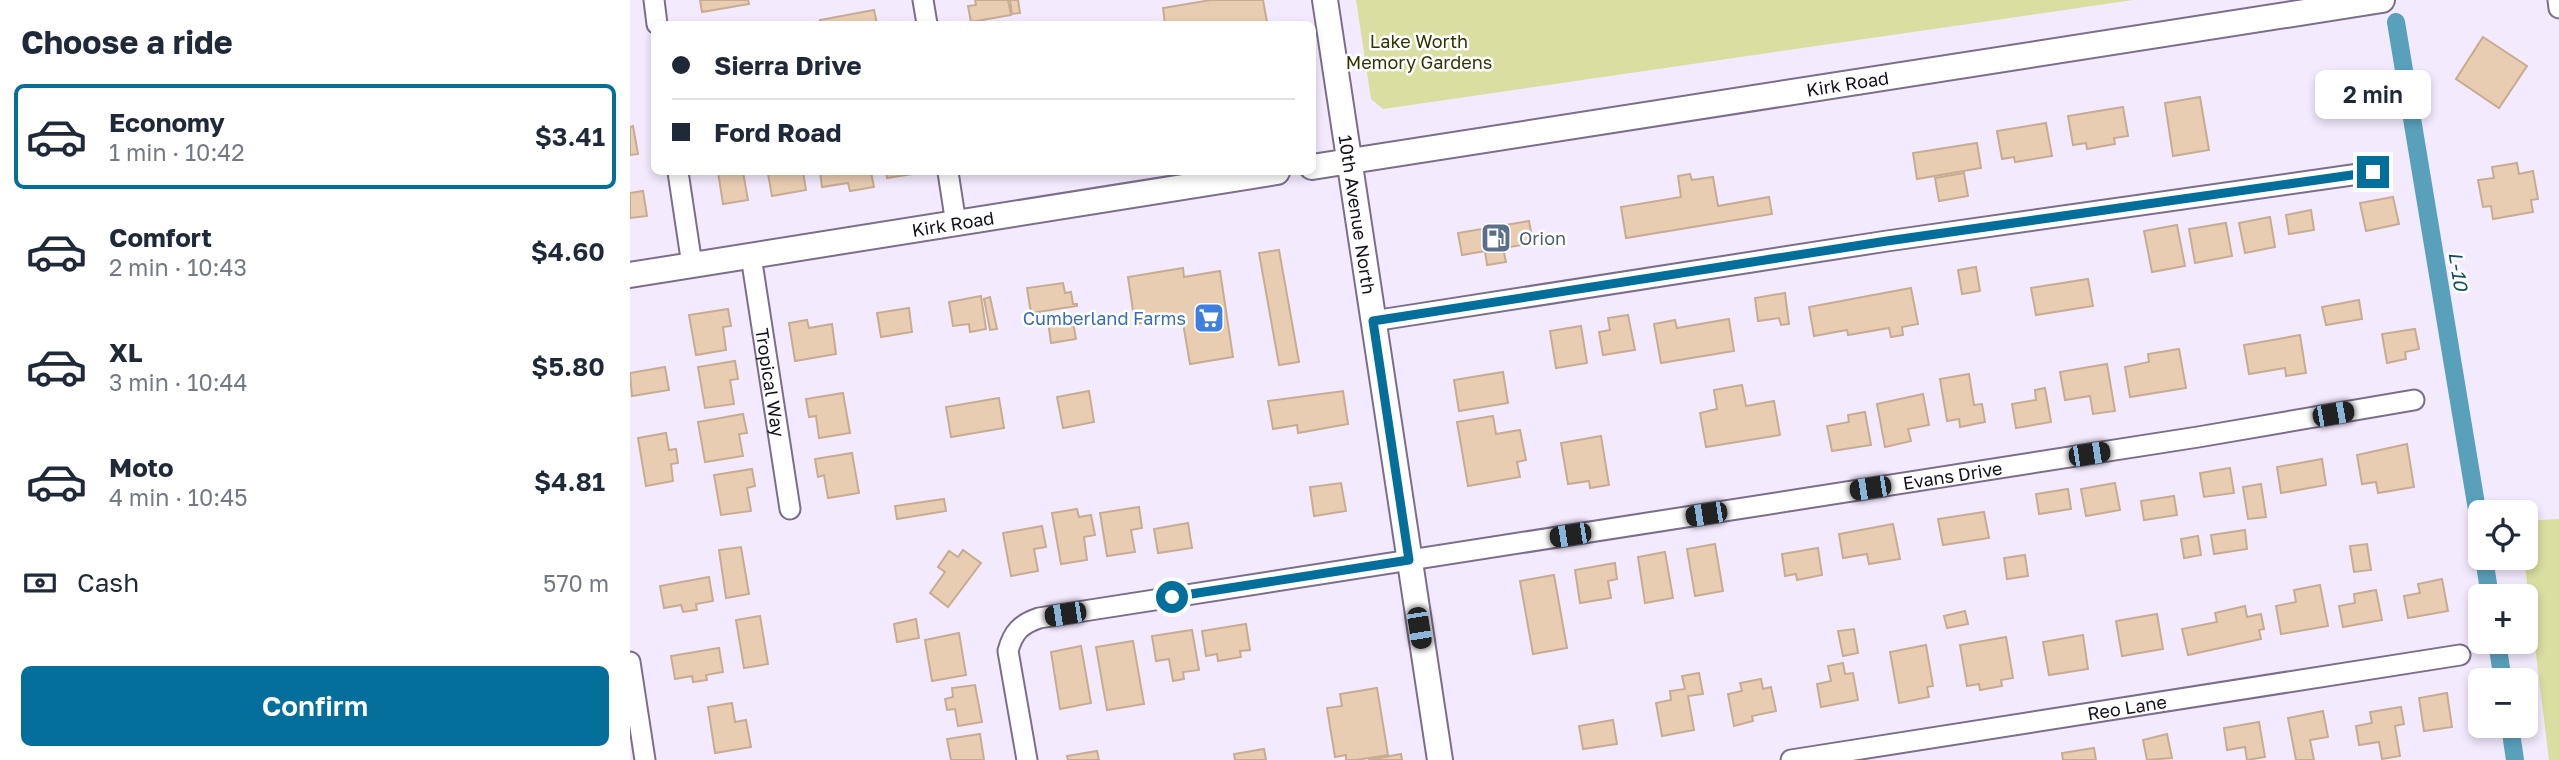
<!DOCTYPE html>
<html lang="en">
<head>
<meta charset="utf-8">
<style>
  :root { --surface:#fff; --page:#f6f6f7; --text:#1f2937; --muted:#747a83; --line:#e0e1e3; --accent:#056f9b }
  body { margin:0; font-family:"Golos Text",sans-serif; background:var(--page); color:var(--text); height:100vh; display:flex; flex-direction:column; font-size:26px; white-space:nowrap }
  * { box-sizing:border-box; margin:0 }
  p { font-size:23px; color:var(--muted) }
  .icon { flex:none; width:38px; height:38px; fill:none; stroke:currentColor; stroke-width:2; stroke-linecap:round; stroke-linejoin:round }
  .map { position:relative; flex:1; overflow:hidden }
  .drawer { display:flex; flex-direction:column; background:var(--surface); width:630px }
  .drawer>* { flex:none }
  .top-card { position:absolute; left:21px; top:21px; width:665px; height:154px; border-radius:10px; box-shadow:0 4px 10px #0003; display:grid; align-content:center; height:154px; padding:0 21px; background:var(--surface) }
  .fabs { position:absolute; left:1838px; top:500px; display:grid; gap:14px }
  .fabs a { display:grid; place-items:center; width:70px; height:70px; border-radius:10px; background:var(--surface); box-shadow:0 4px 10px #0003; font-size:35px }
  .end { position:absolute; width:32px; height:32px; margin:-16px; border:9px solid #056f9b; background:#fff; box-shadow:0 0 0 4px #fff }
  .from { border-radius:50% }
  .bubble { position:absolute; height:49px; border-radius:10px; background:var(--surface); box-shadow:0 4px 10px #0003; font-size:23px; font-weight:600; line-height:49px; text-align:center }
  .car { position:absolute; width:21px; height:42px; margin:-21px -10px; border-radius:9px; box-shadow:0 0 5px 2px #0007; background:linear-gradient(#222 24%,#8ab4d8 0 40%,#222 0 76%,#8ab4d8 0 86%,#222 0) }
  .top-card b { display:flex; align-items:center; gap:24px; height:66px; font-size:26px }
  .top-card b+b { border-top:2px solid var(--line) }
  .top-card i { width:18px; height:18px; background:var(--text) }
  ul { padding:0; list-style:none }
  li { display:flex; align-items:center; gap:21px; height:105px; margin:0 14px 10px; padding:0 7px; border:4px solid transparent; border-radius:10px }
  li div { flex:1 }
  li b { display:block; font-size:26px }
  li em { font-style:normal; font-weight:600 }
  li.selected { border-color:var(--accent) }
  li>.icon { width:63px; height:63px; stroke-width:1.5 }
  h2 { padding:0 21px; font-size:32px; line-height:84px }
  .pay { display:flex; align-items:center; gap:18px; height:77px; padding:0 21px; font-size:26px }
  .pay p { margin-inline-start:auto }
  .cta { display:flex; gap:14px; margin-top:auto; padding:14px 21px }
  .cta a { flex:1; height:80px; border-radius:10px; background:var(--accent); color:#fff; font-size:28px; font-weight:600; line-height:80px; text-align:center }
  main { display:flex; flex:1; min-height:0 }
  .map>svg:first-child { display:block }
</style>
</head>
<body>
<main>
<section class="drawer">
<h2>Choose a ride</h2>
<ul>
<li class="selected"><svg class="icon" aria-label="car" viewBox="0 0 24 24"><path d="M5 17H2v-5l4-1 3-4h7l3 4 3 1v5h-3M9 17h6M6 11h13"/><circle cx="7" cy="17" r="2"/><circle cx="17" cy="17" r="2"/></svg><div><b>Economy</b><p>1 min · 10:42</p></div><em>$3.41</em></li>
<li><svg class="icon" aria-label="car" viewBox="0 0 24 24"><path d="M5 17H2v-5l4-1 3-4h7l3 4 3 1v5h-3M9 17h6M6 11h13"/><circle cx="7" cy="17" r="2"/><circle cx="17" cy="17" r="2"/></svg><div><b>Comfort</b><p>2 min · 10:43</p></div><em>$4.60</em></li>
<li><svg class="icon" aria-label="car" viewBox="0 0 24 24"><path d="M5 17H2v-5l4-1 3-4h7l3 4 3 1v5h-3M9 17h6M6 11h13"/><circle cx="7" cy="17" r="2"/><circle cx="17" cy="17" r="2"/></svg><div><b>XL</b><p>3 min · 10:44</p></div><em>$5.80</em></li>
<li><svg class="icon" aria-label="car" viewBox="0 0 24 24"><path d="M5 17H2v-5l4-1 3-4h7l3 4 3 1v5h-3M9 17h6M6 11h13"/><circle cx="7" cy="17" r="2"/><circle cx="17" cy="17" r="2"/></svg><div><b>Moto</b><p>4 min · 10:45</p></div><em>$4.81</em></li>
</ul>
<div class="pay"><svg class="icon" aria-label="cash" viewBox="0 0 24 24"><path d="M3 7h18v10H3z"/><circle cx="12" cy="12" r="2"/></svg>Cash<p>570 m</p></div>
<div class="cta"><a>Confirm</a></div>
</section>
<div class="map">
<svg width="1929" height="760" viewBox="0 0 1929 760">
  <rect width="100%" height="100%" fill="#f3eafd"/>
  <g fill="#dadea1">
    <polygon points="726,0 1503,0 753,109 741,99"/>
    <polygon points="1929,519 1929,760 1919,760 1894,558 1895,521"/>
  </g>
  <g fill="none" stroke-linecap="round" stroke-linejoin="round">
    <g stroke="#59a1bb" stroke-width="18">
      <polyline points="1766,22 1850,528"/>
      <polyline points="1854,558 1860,597"/>
      <polyline points="1867,642 1873,681"/>
      <polyline points="1880,726 1885,760"/>
    </g>
  </g>
  <g fill="#e8cdb2" stroke="#c7ac92" stroke-width="2">
    <polygon points="70,0 118,0 119,4 72,12"/>
    <polygon points="345,0 378,0 381,15 341,22 338,6 346,5"/>
    <polygon points="380,0 388,0 390,13 382,14"/>
    <polygon points="581,0 633,0 637,22 622,24 535,24 533,8"/>
    <polygon points="244,10 247,24 190,24 190,20"/>
    <polygon points="1853,37 1897,66 1869,108 1826,79"/>
    <polygon points="1570,97 1579,150 1543,156 1535,103"/>
    <polygon points="1493,107 1498,136 1484,138 1485,144 1457,149 1456,143 1443,145 1438,116"/>
    <polygon points="1416,123 1422,156 1385,162 1384,157 1372,159 1367,131"/>
    <polygon points="3,126 8,154 0,155 0,127"/>
    <polygon points="1347,143 1351,168 1287,179 1283,153"/>
    <polygon points="1887,163 1889,174 1903,171 1908,199 1901,200 1903,212 1863,219 1861,206 1853,207 1848,180 1864,178 1862,167"/>
    <polygon points="88,172 113,172 118,200 93,204"/>
    <polygon points="151,172 173,172 176,190 142,196 138,174"/>
    <polygon points="190,172 241,172 244,187 220,191 218,183 192,187"/>
    <polygon points="256,172 283,172 283,174 257,178"/>
    <polygon points="1334,173 1338,196 1309,201 1305,178"/>
    <polygon points="1060,174 1062,180 1083,177 1088,206 1139,197 1142,214 996,238 991,207 1051,197 1048,176"/>
    <polygon points="13,191 17,216 0,218 0,193"/>
    <polygon points="1763,197 1769,224 1736,231 1730,203"/>
    <polygon points="1681,210 1684,230 1659,234 1656,215"/>
    <polygon points="1640,217 1645,247 1615,253 1609,223"/>
    <polygon points="899,221 903,243 832,255 828,233"/>
    <polygon points="1596,223 1602,256 1565,263 1559,229"/>
    <polygon points="1547,225 1555,266 1522,272 1514,231"/>
    <polygon points="873,248 876,262 857,265 855,251"/>
    <polygon points="649,250 669,362 649,365 629,253"/>
    <polygon points="1346,267 1350,291 1332,294 1328,270"/>
    <polygon points="553,268 554,277 590,271 603,357 560,364 552,317 505,324 498,277"/>
    <polygon points="1458,279 1463,306 1406,315 1401,288"/>
    <polygon points="433,283 435,293 441,292 443,304 447,304 447,306 401,313 397,288"/>
    <polygon points="1281,288 1288,324 1272,327 1273,335 1261,337 1259,328 1218,335 1217,330 1184,336 1179,307"/>
    <polygon points="1155,293 1159,324 1151,325 1149,318 1128,321 1125,298"/>
    <polygon points="351,296 356,329 340,332 339,324 323,326 319,302"/>
    <polygon points="360,297 367,329 360,330 354,299"/>
    <polygon points="1729,300 1732,319 1696,325 1692,307"/>
    <polygon points="279,308 282,332 251,337 247,313"/>
    <polygon points="98,309 101,326 93,327 96,350 66,355 59,315"/>
    <polygon points="998,315 1005,350 973,355 969,332 980,330 978,318"/>
    <polygon points="442,317 446,339 421,343 418,321"/>
    <polygon points="1099,319 1104,351 1031,363 1024,324 1045,320 1047,328"/>
    <polygon points="177,320 179,328 202,324 206,354 165,361 159,323"/>
    <polygon points="951,326 957,363 926,368 920,331"/>
    <polygon points="1785,329 1789,349 1775,352 1776,359 1757,363 1752,334"/>
    <polygon points="1670,335 1676,373 1656,376 1655,368 1619,374 1614,345"/>
    <polygon points="1549,349 1556,388 1500,397 1495,367 1519,362 1518,354"/>
    <polygon points="105,361 108,379 100,380 104,404 75,408 68,367"/>
    <polygon points="1477,364 1485,411 1463,414 1460,396 1435,400 1430,372"/>
    <polygon points="35,367 39,390 2,396 0,373"/>
    <polygon points="873,372 878,403 829,411 824,380"/>
    <polygon points="1339,374 1344,405 1352,404 1355,422 1330,427 1329,419 1317,421 1310,379"/>
    <polygon points="1112,385 1116,406 1144,401 1150,435 1076,447 1070,413 1087,409 1084,390"/>
    <polygon points="1415,388 1421,422 1386,428 1382,404 1406,400 1405,390"/>
    <polygon points="459,391 464,422 433,428 427,397"/>
    <polygon points="713,391 718,424 668,433 667,425 643,429 638,401"/>
    <polygon points="213,393 220,433 189,438 186,416 179,417 176,399"/>
    <polygon points="1293,394 1299,425 1278,429 1281,441 1255,447 1247,404"/>
    <polygon points="369,398 374,428 321,437 316,407"/>
    <polygon points="1235,412 1241,445 1202,451 1197,426 1219,422 1218,415"/>
    <polygon points="113,414 117,433 109,434 113,456 75,462 68,422"/>
    <polygon points="863,416 866,434 890,430 896,460 887,462 890,477 838,486 827,422"/>
    <polygon points="36,433 39,450 46,449 48,463 41,464 43,481 16,486 8,438"/>
    <polygon points="971,436 979,485 960,488 959,481 938,484 931,443"/>
    <polygon points="1777,444 1784,487 1748,493 1746,482 1732,484 1727,455"/>
    <polygon points="222,453 229,493 198,498 194,475 188,477 185,459"/>
    <polygon points="1692,459 1696,485 1651,493 1647,467"/>
    <polygon points="1600,468 1604,493 1574,497 1570,473"/>
    <polygon points="122,469 125,486 117,488 121,511 91,515 84,475"/>
    <polygon points="711,483 716,511 684,516 680,487"/>
    <polygon points="1485,483 1490,510 1456,516 1451,489"/>
    <polygon points="1631,484 1636,517 1618,519 1613,487"/>
    <polygon points="1438,489 1441,509 1409,514 1406,494"/>
    <polygon points="1544,496 1547,515 1514,520 1511,501"/>
    <polygon points="314,499 316,511 267,519 265,506"/>
    <polygon points="509,507 512,528 501,530 505,552 477,556 470,513"/>
    <polygon points="447,509 449,517 461,515 465,535 454,537 457,560 431,564 422,513"/>
    <polygon points="1354,512 1359,538 1313,545 1308,519"/>
    <polygon points="558,523 562,548 528,553 524,529"/>
    <polygon points="1263,524 1270,559 1239,564 1237,554 1213,558 1209,534"/>
    <polygon points="412,526 416,547 404,549 408,571 381,576 373,533"/>
    <polygon points="1615,530 1617,549 1584,554 1581,535"/>
    <polygon points="1568,536 1571,555 1554,558 1551,539"/>
    <polygon points="1085,544 1093,591 1065,596 1057,549"/>
    <polygon points="1737,544 1741,570 1724,572 1720,546"/>
    <polygon points="111,547 119,594 96,598 89,550"/>
    <polygon points="1188,548 1192,575 1167,580 1166,574 1155,576 1152,554"/>
    <polygon points="333,550 351,563 318,607 300,593 315,572 308,567 319,551 328,557"/>
    <polygon points="1035,552 1043,598 1015,603 1008,557"/>
    <polygon points="1395,555 1398,576 1377,579 1374,558"/>
    <polygon points="985,563 987,579 978,581 981,598 950,603 945,570"/>
    <polygon points="924,575 937,648 903,654 890,581"/>
    <polygon points="79,577 83,601 66,604 67,610 53,612 51,605 34,608 30,586"/>
    <polygon points="1812,579 1818,611 1778,618 1774,596 1790,593 1788,584"/>
    <polygon points="1690,585 1698,626 1651,634 1646,606 1666,602 1664,590"/>
    <polygon points="1746,590 1752,620 1713,627 1709,606 1725,603 1724,594"/>
    <polygon points="1615,606 1617,617 1631,614 1634,629 1629,630 1631,639 1558,655 1552,629 1587,622 1585,613"/>
    <polygon points="1335,611 1338,624 1317,628 1314,616"/>
    <polygon points="1527,614 1533,649 1492,656 1486,621"/>
    <polygon points="130,616 138,664 114,668 106,620"/>
    <polygon points="286,619 289,638 267,642 264,624"/>
    <polygon points="616,624 620,650 610,651 611,657 588,661 587,654 576,656 572,631"/>
    <polygon points="1224,629 1228,653 1213,656 1208,631"/>
    <polygon points="562,630 569,670 553,672 554,679 543,681 539,659 526,661 522,636"/>
    <polygon points="329,633 336,675 302,681 295,640"/>
    <polygon points="1453,635 1458,669 1419,675 1413,642"/>
    <polygon points="1376,637 1383,678 1371,680 1372,686 1350,690 1349,684 1337,686 1330,645"/>
    <polygon points="503,641 514,704 477,710 466,647"/>
    <polygon points="1296,645 1303,686 1297,687 1299,697 1269,703 1260,652"/>
    <polygon points="451,646 461,703 430,709 421,652"/>
    <polygon points="89,648 93,672 76,675 77,680 63,682 62,676 45,679 41,656"/>
    <polygon points="1213,663 1215,674 1223,673 1228,700 1191,707 1187,684 1201,681 1198,666"/>
    <polygon points="1069,673 1073,694 1058,696 1064,730 1032,736 1026,703 1041,700 1040,691 1055,689 1052,676"/>
    <polygon points="1131,679 1133,689 1141,687 1146,711 1122,716 1123,721 1104,726 1098,694 1112,691 1110,683"/>
    <polygon points="345,685 352,722 328,726 325,709 317,710 315,699 323,697 322,688"/>
    <polygon points="747,688 758,755 726,760 716,760 716,755 705,757 697,708 712,706 710,694"/>
    <polygon points="1817,693 1822,727 1794,731 1789,698"/>
    <polygon points="102,703 105,722 116,720 121,747 85,753 78,707"/>
    <polygon points="1771,707 1774,724 1765,726 1770,756 1752,759 1749,742 1729,745 1726,726 1742,723 1740,712"/>
    <polygon points="1693,711 1698,737 1680,740 1684,760 1666,760 1658,718"/>
    <polygon points="983,720 987,744 953,749 949,726"/>
    <polygon points="1629,722 1635,757 1617,760 1615,747 1597,750 1594,728"/>
    <polygon points="350,734 354,760 321,760 317,739"/>
    <polygon points="1537,734 1542,758 1517,760 1513,740"/>
    <polygon points="1464,748 1466,760 1433,760 1432,753"/>
    <polygon points="634,749 636,760 605,760 604,754"/>
    <polygon points="467,751 469,760 438,760 437,756"/>
    <polygon points="771,754 772,760 738,760"/>
  </g>
  <g fill="none" stroke-linecap="round" stroke-linejoin="round">
    <g stroke="#7c6e8b" stroke-width="23">
      <g id="minor">
        <polyline points="24,0 27,24"/>
        <polyline points="293,0 297,24"/>
        <polyline points="1928,0 1929,8"/>
        <polyline points="48,172 62,265"/>
        <polyline points="318,172 326,224"/>
        <path id="s1" d="M 121,256 L 160,509"/>
        <polyline points="743,321 1257,241 1743,172"/>
        <polyline points="0,662 15,760"/>
        <path id="s2" d="M 397,760 L 378,651 C 383,632 391,624 409,618 L 1568,437 L 1784,400"/>
        <path id="s3" d="M 1161,760 L 1830,655"/>
      </g>
    </g>
    <g stroke="#7c6e8b" stroke-width="28">
      <g id="tertiary">
        <path id="s4" d="M 695,0 L 810,760"/>
        <path id="s5" d="M 682,167 L 1752,0"/>
        <path id="s6" d="M 0,275 L 647,172"/>
      </g>
    </g>
    <use href="#minor" stroke="#fff" stroke-width="19"/>
    <use href="#tertiary" stroke="#fff" stroke-width="24"/>
  </g>
  <g fill="none" stroke-linecap="round" stroke-linejoin="round">
    <polyline stroke="#056f9b" stroke-width="9" points="542,597 779,560 743,321 1257,241 1743,172"/>
  </g>
  <defs>
    <g id="fuel-square" transform="scale(1.575)"><rect x="-9" y="-9" width="18" height="18" rx="4" fill="#5c6f8a" stroke="#fff"/><path d="M-5.5-6h7V0h2V4h1.3V-2.5L3-4.5l.8-.8L6-3V5H2.5V1h-1V6h-7ZM-4.2-4.7v3.2H.2V-4.7Z" fill="#fff"/></g>
    <g id="supermarket-square" transform="scale(1.575)"><rect x="-9" y="-9" width="18" height="18" rx="4" fill="#3f7fe0" stroke="#fff"/><path d="M-6-5.5h2.5l.6 2H6L4.5 2H-2.5L-4.4-4H-6ZM-1.5 3.2a1.3 1.3 0 1 0 .1 0ZM3 3.2a1.3 1.3 0 1 0 .1 0Z" fill="#fff"/></g>
  </defs>
  <g fill-rule="evenodd">
    <use href="#fuel-square" x="866" y="238"/>
    <use href="#supermarket-square" x="579" y="318"/>
  </g>
  <g text-anchor="middle" dominant-baseline="central" stroke-width="5" stroke-linejoin="round" paint-order="stroke">
    <g font-size="18" fill="#323301" stroke="#fff">
      <text x="789" y="41">Lake Worth<tspan x="789" dy="21">Memory Gardens</tspan></text>
    </g>
    <g font-size="18" fill="#16101b" stroke="#fff">
      <text stroke="none"><textPath href="#s5" startOffset="542">Kirk Road</textPath></text>
      <text stroke="none"><textPath href="#s4" startOffset="217">10th Avenue North</textPath></text>
      <text stroke="none"><textPath href="#s6" startOffset="327">Kirk Road</textPath></text>
      <text stroke="none"><textPath href="#s1" startOffset="128">Tropical Way</textPath></text>
      <text stroke="none"><textPath href="#s2" startOffset="1083">Evans Drive</textPath></text>
      <text stroke="none"><textPath href="#s3" startOffset="340">Reo Lane</textPath></text>
    </g>
    <g font-size="18" fill="#4e5e75" stroke="#fff" text-anchor="start">
      <text x="889" y="238">Orion</text>
    </g>
    <g font-size="18" fill="#366cbe" stroke="#fff" text-anchor="end">
      <text x="556" y="318">Cumberland Farms</text>
    </g>
    <g font-size="19" font-style="italic" fill="#0e4c5f" stroke="#fff">
      <text transform="translate(1829 271) rotate(81)">L-10</text>
    </g>
  </g>
</svg>
<div class="fabs">
<a><svg class="icon" aria-label="locate" viewBox="0 0 24 24"><circle cx="12" cy="12" r="6"/><path d="M12 2v4M12 18v4M2 12h4M18 12h4"/></svg></a>
<a>+</a>
<a>−</a>
</div>
<i class="end from" style="left:542px;top:597px"></i>
<i class="end" style="left:1743px;top:172px"></i>
<div class="bubble" style="left:1685px;top:70px;width:116px">2 min</div>
<i class="car" style="left:1703px;top:414px;rotate:80deg"></i>
<i class="car" style="left:1459px;top:454px;rotate:81deg"></i>
<i class="car" style="left:1240px;top:488px;rotate:261deg"></i>
<i class="car" style="left:1076px;top:514px;rotate:261deg"></i>
<i class="car" style="left:940px;top:535px;rotate:261deg"></i>
<i class="car" style="left:435px;top:614px;rotate:261deg"></i>
<i class="car" style="left:789px;top:628px;rotate:171deg"></i>
<div class="top-card">
<b><i class="from"></i>Sierra Drive</b>
<b><i></i>Ford Road</b>
</div>
</div>
</main>
</body>
</html>
